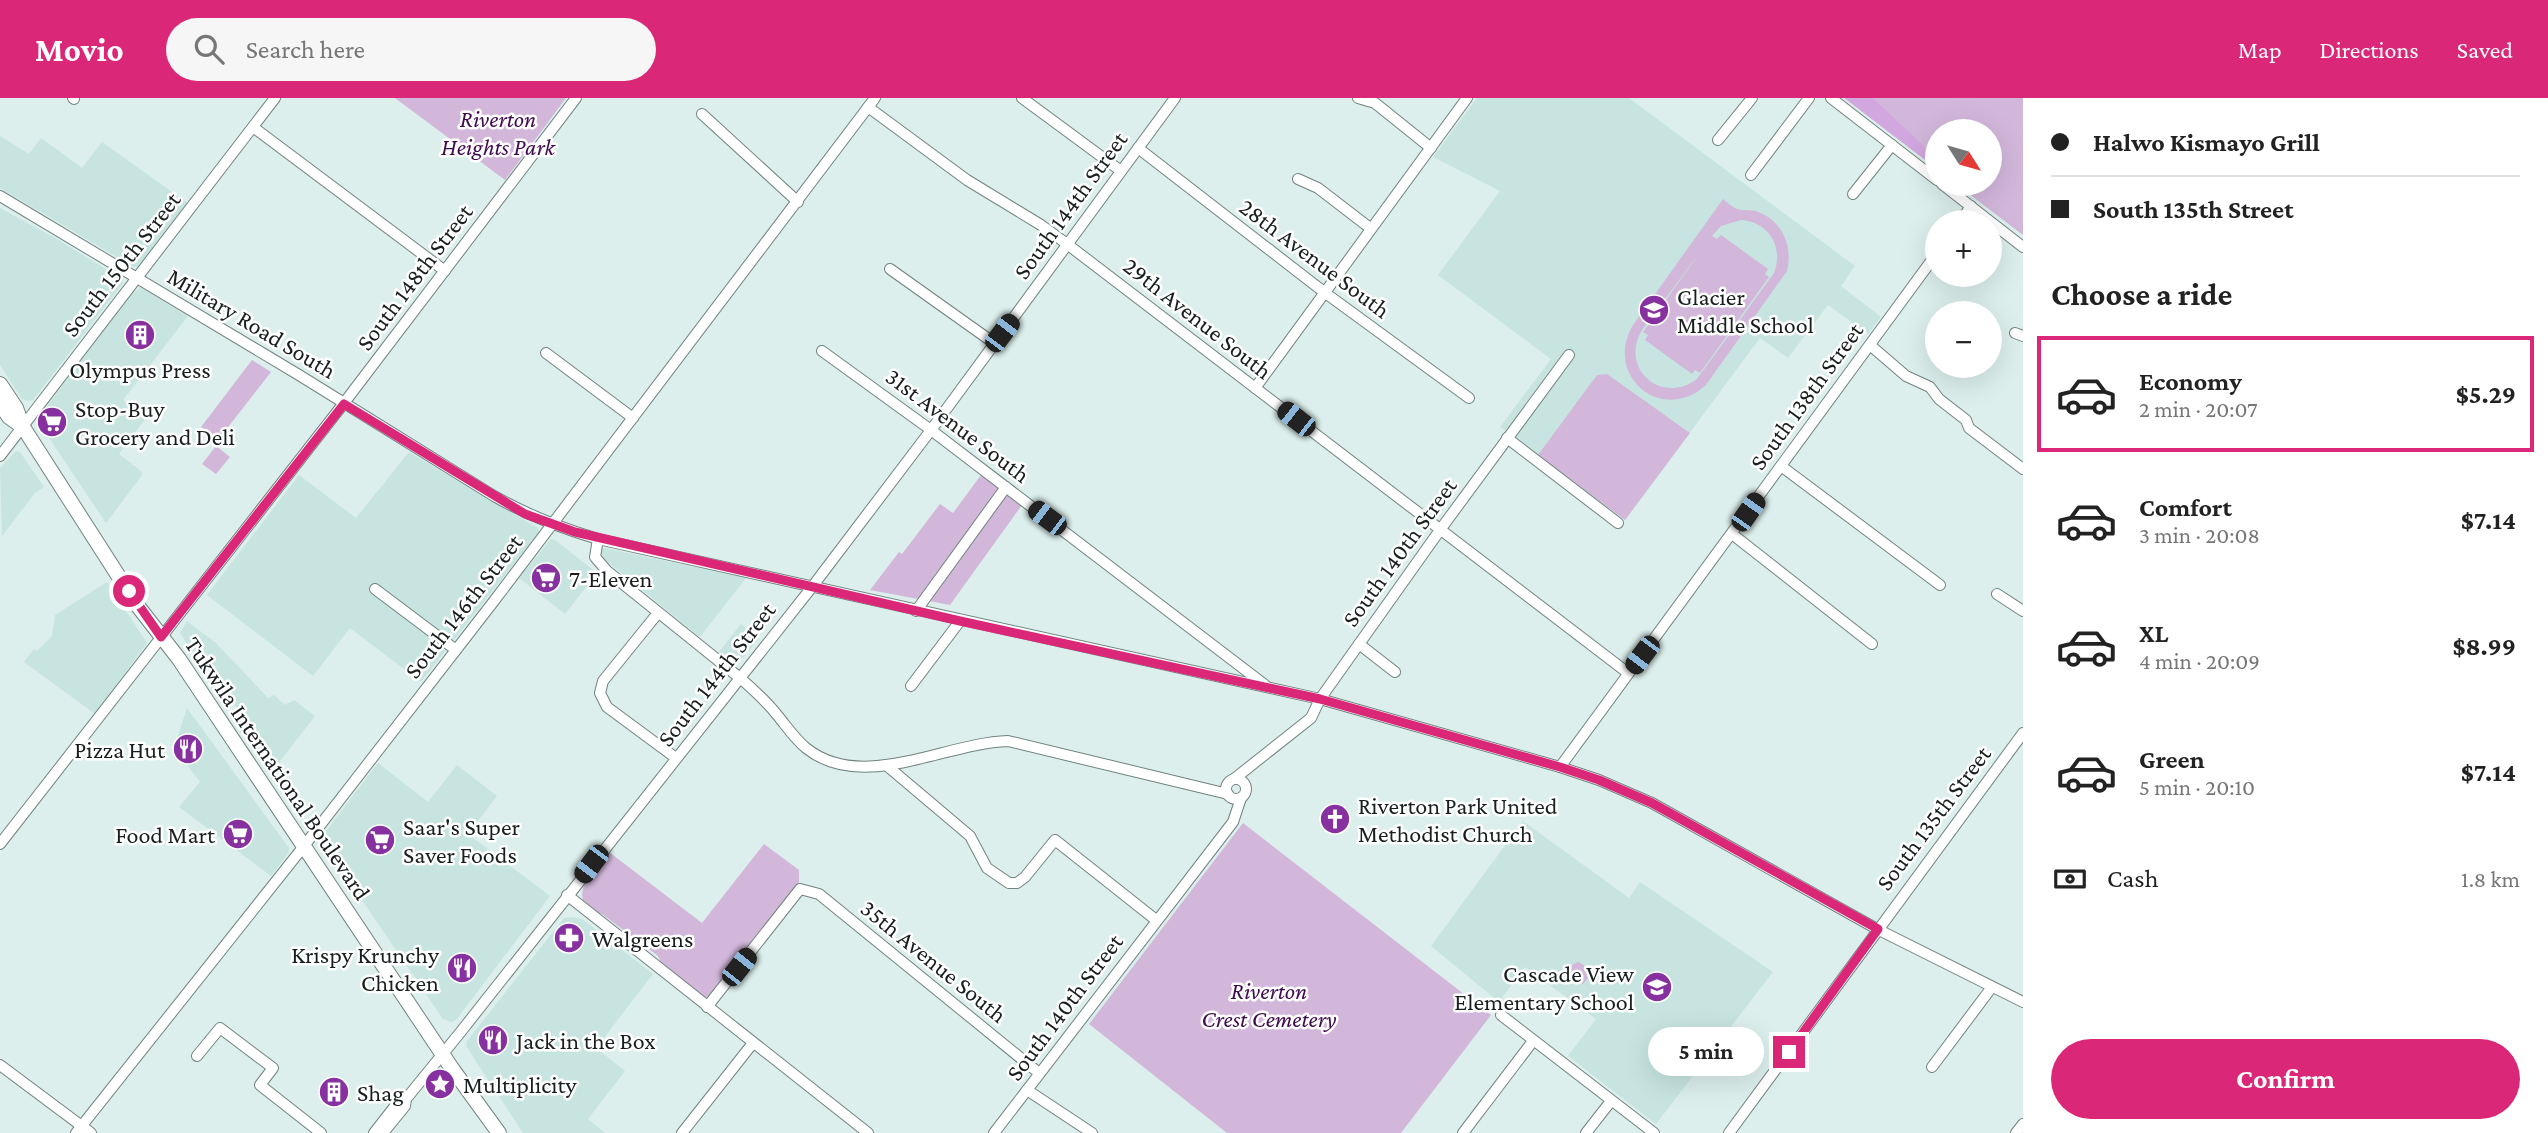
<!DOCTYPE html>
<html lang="en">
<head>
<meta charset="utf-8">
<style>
  :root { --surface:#fff; --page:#f6f6f6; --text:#222; --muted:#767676; --line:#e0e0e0; --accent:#db2777 }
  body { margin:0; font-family:"Crimson Pro",serif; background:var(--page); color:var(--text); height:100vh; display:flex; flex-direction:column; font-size:26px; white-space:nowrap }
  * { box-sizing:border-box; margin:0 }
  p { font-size:23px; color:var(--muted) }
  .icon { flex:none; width:38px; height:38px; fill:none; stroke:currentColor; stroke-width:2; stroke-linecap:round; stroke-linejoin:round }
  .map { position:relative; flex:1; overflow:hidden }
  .details { display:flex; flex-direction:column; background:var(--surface); width:525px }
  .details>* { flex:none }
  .hud { display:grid; align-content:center; height:154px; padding:0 28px; background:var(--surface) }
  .needle { width:46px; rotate:127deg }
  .fabs { position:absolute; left:1925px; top:21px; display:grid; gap:14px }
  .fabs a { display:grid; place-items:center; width:77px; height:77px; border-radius:50%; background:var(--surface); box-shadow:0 7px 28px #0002; font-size:35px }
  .end { position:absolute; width:32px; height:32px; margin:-16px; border:9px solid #db2777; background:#fff; box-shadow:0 0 0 4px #fff }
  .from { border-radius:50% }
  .bubble { position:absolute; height:49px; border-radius:24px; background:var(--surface); box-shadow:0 7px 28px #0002; font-size:23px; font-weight:700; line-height:49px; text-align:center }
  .car { position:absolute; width:21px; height:42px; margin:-21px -10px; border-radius:9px; box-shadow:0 0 5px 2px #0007; background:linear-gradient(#222 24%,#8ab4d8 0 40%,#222 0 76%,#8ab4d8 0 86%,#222 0) }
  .hud b { display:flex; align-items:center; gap:24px; height:66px; font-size:26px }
  .hud b+b { border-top:2px solid var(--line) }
  .hud i { width:18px; height:18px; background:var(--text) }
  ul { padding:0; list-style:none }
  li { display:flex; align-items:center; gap:21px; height:116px; margin:0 14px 10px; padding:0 14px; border:4px solid transparent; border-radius:0px }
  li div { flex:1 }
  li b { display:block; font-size:26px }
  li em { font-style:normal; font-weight:700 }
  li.current { border-color:var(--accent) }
  li>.icon { width:63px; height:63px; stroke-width:1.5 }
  h2 { padding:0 28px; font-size:32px; line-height:84px }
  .pay { display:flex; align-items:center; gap:18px; height:77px; padding:0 28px; font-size:26px }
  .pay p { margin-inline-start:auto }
  .cta { display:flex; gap:14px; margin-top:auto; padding:14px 28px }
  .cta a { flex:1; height:80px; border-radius:42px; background:var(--accent); color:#fff; font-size:28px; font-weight:700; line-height:80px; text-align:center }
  header { display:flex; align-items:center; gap:42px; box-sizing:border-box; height:98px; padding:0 35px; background:var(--accent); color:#fff }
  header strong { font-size:33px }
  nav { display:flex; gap:38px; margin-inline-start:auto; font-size:24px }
  .search { width:490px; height:63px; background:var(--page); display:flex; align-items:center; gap:18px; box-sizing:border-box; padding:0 24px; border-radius:38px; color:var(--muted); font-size:26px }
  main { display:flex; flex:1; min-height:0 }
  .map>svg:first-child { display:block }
</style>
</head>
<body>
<header>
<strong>Movio</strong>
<div class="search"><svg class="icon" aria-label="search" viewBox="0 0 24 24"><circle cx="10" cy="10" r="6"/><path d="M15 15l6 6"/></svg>Search here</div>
<nav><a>Map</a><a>Directions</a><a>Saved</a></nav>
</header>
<main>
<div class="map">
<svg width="2023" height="1035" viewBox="0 0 2023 1035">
  <rect width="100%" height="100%" fill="#dcefec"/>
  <g fill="#c7e4e0">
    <polygon points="1477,0 1629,0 1855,168 1841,188 1881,219 1868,236 1828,207 1788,260 1760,240 1625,422 1500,329 1551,261 1438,177 1500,93 1433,59"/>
    <polygon points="0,38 29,56 41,40 82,70 102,44 189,106 138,169 134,169 0,90"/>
    <polygon points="0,110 55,140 122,181 123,185 33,302 28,303 22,301 0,267"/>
    <polygon points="141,190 188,218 123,302 146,320 119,356 141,373 142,377 106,425 37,322 132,195"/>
    <polygon points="16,353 20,354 44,389 35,395 2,438 0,370"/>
    <polygon points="409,354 538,430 539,434 421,584 350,530 313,578 207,497 299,377 356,420"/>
    <polygon points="551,441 555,442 597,475 565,516 519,480"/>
    <polygon points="604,450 746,480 700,539 604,461 600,453"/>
    <polygon points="107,484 147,545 95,616 24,564 34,551 37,553 52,538 55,517"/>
    <polygon points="187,523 216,545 268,600 274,597 285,607 294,602 315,618 274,671 246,631 245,622 234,606 234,600 207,561 193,555 180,535"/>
    <polygon points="741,526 759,541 738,565 719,554"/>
    <polygon points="187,610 289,750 289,754 271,778 179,709 200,684 174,649"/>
    <polygon points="378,665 428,704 457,667 497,698 468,736 550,798 456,922 451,924 443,921 323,745 323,737"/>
    <polygon points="1523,723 1629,800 1640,784 1773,874 1656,1026 1568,958 1596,921 1525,869 1499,904 1431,848"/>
    <polygon points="572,819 582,821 653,876 596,950 625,973 588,1021 605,1035 523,1035 466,948 467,943 564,820"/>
  </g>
  <g fill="#d2b7db" fill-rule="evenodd">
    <polygon points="395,0 566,0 505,82"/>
    <polygon points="1844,0 2023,0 2023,137 1956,86 1990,86 1990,33 1937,33 1937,71"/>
    <path d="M 1723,101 C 1727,104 1732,109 1737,111 C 1743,113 1751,111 1758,114 C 1783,123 1793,149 1787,173 L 1706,287 C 1662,327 1603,278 1633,227 ZM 1741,122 C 1769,124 1784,149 1774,175 L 1697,281 C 1661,308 1619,270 1642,232 L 1703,150 L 1643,234 L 1648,237 L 1645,242 L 1692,276 L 1695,272 L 1700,275 L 1769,179 L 1765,176 L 1768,171 L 1721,137 L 1717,141 L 1712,138 L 1721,128 Z"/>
    <polygon points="252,262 271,274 218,342 201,329"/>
    <polygon points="1607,276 1690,335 1625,422 1538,357 1597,277"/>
    <polygon points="216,348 230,359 216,376 202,366"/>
    <polygon points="981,377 1022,407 950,507 870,492 899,454 902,456 940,406 953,415"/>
    <polygon points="1243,725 1491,917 1401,1035 1227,1035 1089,926"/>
    <path d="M 764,746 L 799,772 L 799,784 L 708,899 L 701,898 L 662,867 L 658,858 L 602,816 C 596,816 592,813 587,808 C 571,793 599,767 609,754 L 702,825 Z"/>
    <polygon points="1578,864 1594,873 1583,886 1574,880 1570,874 1572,867"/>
  </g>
  <polygon fill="#d2a7e0" points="1845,0 1873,0 1937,61 1937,71"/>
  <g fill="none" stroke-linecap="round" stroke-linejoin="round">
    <g stroke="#718380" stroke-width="12">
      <g id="minor">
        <polyline points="73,0 74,1"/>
        <polyline points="1022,0 1121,73"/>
        <polyline points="1358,0 1375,5 1431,50"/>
        <polyline points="1831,0 1937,82"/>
        <polyline points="868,9 967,82 1041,127 1067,146 1628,575"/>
        <polyline points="702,16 798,104"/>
        <polyline points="253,29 445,173"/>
        <polyline points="1718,42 1752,0"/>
        <polyline points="1138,50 1324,194 1469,300"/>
        <polyline points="1751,77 1809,0"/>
        <polyline points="1298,81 1318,90 1370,130"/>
        <polyline points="1942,86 2023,149"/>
        <polyline points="1853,96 1892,47"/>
        <path d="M 0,98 L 299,277 L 494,398 C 527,417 561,430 598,441 L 1320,601 L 1560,669 L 1599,682 L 1652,705 L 1877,831 L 2023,904"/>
        <polyline points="1960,124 1971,108"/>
        <polyline points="890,171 994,245"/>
        <polyline points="2015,235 2023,238"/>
        <polyline points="1870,247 1906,278 1930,289 1939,301 1966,322 1969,330 2023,371"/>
        <polyline points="822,253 931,332 1265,587"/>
        <polyline points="546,255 633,320"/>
        <polyline points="1255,290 1467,0"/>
        <polyline points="1507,340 1618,425"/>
        <polyline points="0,358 275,0"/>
        <polyline points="1781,368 1940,487"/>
        <polyline points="1732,436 1872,546"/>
        <path d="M 598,441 L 595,459 L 607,473 L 740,580 C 754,592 767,604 778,618 C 787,629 795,641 806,650 C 862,695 944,645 1008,643 L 1228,696"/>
        <polyline points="375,491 456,552"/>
        <polyline points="1997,496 2023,513"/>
        <polyline points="916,513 1006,389"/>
        <polyline points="658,515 603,583 600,595 607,609 676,660"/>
        <polyline points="1359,546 1395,574"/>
        <polyline points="911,588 960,523"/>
        <polyline points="886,667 970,738 987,770 1009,785 1017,785 1025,779 1055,742 1156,822"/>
        <polyline points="1560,669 1937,155"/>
        <circle cx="1236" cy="691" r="10"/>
        <polyline points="1234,681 1311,620 1320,601 1440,432 1569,257"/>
        <polyline points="0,746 344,305 576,0"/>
        <polyline points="567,797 868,1035"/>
        <polyline points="707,909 800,791 819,796 1039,975"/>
        <polyline points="1501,917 1654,1035"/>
        <polyline points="197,958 220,930 273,970 260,987 321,1035"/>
        <polyline points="0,967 91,1035"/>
        <polyline points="1932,969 1992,889"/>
        <polyline points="1027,992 1092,1035"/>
        <polyline points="76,1035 304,748 494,503 875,0"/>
        <polyline points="374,1035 399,1003 406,1001 459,936 812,489 931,332 1175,0"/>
        <polyline points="383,1035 405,1008 406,1001"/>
        <polyline points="682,1035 753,945"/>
        <polyline points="994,1035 1233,724 1241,700"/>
        <polyline points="1463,1035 1533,943"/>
        <polyline points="1586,1035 1611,1003"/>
        <polyline points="1729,1035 2023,635"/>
        <polyline points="2016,1035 2023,1026"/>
      </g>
    </g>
    <g stroke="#718380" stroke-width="16">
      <g id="major">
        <polyline points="0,286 16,310 23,329 137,507 179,561 451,969 499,1035"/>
        <polyline points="0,306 9,319 23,329"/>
      </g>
    </g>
    <use href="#minor" stroke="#fff" stroke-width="10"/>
    <use href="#major" stroke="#fff" stroke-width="14"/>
  </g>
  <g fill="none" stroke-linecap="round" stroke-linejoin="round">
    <polyline stroke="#db2777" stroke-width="9" points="129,493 161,539 344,306 525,416 575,434 960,523 1320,601 1560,669 1599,682 1652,705 1878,831 1789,954"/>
  </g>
  <defs>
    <g id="school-disc" transform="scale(1.575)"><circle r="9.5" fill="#86319f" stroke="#fff"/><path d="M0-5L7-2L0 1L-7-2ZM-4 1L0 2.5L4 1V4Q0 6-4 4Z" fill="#fff"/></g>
    <g id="building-disc" transform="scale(1.575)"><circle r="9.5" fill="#86319f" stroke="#fff"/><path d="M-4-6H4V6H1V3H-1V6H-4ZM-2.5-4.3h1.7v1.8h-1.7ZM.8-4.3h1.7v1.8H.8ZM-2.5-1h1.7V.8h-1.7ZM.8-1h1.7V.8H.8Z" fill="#fff"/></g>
    <g id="supermarket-disc" transform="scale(1.575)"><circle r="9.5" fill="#86319f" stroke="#fff"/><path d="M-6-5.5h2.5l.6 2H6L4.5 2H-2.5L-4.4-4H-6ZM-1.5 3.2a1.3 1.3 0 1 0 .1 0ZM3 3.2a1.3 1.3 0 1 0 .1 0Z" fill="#fff"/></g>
    <g id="restaurant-disc" transform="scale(1.575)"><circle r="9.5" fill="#86319f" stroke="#fff"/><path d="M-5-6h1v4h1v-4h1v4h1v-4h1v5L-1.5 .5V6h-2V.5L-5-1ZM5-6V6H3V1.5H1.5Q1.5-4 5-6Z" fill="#fff"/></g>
    <g id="church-disc" transform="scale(1.575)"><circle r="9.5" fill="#86319f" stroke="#fff"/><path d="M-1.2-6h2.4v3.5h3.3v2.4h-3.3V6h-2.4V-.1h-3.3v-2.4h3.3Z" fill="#fff"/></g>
    <g id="pharmacy-disc" transform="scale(1.575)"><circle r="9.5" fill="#86319f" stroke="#fff"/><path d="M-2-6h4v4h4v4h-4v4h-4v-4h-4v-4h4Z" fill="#fff"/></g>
    <g id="sight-disc" transform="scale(1.575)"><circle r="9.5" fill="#86319f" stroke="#fff"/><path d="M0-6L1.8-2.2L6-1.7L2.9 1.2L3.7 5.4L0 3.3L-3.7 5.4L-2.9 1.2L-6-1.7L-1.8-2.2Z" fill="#fff"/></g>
  </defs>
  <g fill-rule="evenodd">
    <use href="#school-disc" x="1654" y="212"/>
    <use href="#building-disc" x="140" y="237"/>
    <use href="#supermarket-disc" x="52" y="324"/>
    <use href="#supermarket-disc" x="546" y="480"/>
    <use href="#restaurant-disc" x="188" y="651"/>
    <use href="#church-disc" x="1335" y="721"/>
    <use href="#supermarket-disc" x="238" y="736"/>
    <use href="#supermarket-disc" x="380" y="742"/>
    <use href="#pharmacy-disc" x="569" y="840"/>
    <use href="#restaurant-disc" x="462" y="870"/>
    <use href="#school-disc" x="1657" y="889"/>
    <use href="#restaurant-disc" x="493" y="942"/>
    <use href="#sight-disc" x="440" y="986"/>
    <use href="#building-disc" x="334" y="994"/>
  </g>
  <g text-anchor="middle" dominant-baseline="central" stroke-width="5" stroke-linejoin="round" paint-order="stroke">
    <g font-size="24" font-style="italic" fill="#400a4f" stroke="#fff">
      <text x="498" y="20">Riverton<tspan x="498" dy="28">Heights Park</tspan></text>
      <text x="1269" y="892">Riverton<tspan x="1269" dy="28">Crest Cemetery</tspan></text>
    </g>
    <g font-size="24" fill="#181f1e" stroke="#fff">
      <text transform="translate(1070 107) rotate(-54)">South 144th Street</text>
      <text transform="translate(1315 160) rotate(37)">28th Avenue South</text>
      <text transform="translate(121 166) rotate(-52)">South 150th Street</text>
      <text transform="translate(414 179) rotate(-53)">South 148th Street</text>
      <text transform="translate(1198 220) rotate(38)">29th Avenue South</text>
      <text transform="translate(252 225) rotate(31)">Military Road South</text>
      <text transform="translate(1806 298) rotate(-54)">South 138th Street</text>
      <text transform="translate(958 327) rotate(37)">31st Avenue South</text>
      <text transform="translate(1399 454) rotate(-54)">South 140th Street</text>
      <text transform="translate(463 508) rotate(-52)">South 146th Street</text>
      <text transform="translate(716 576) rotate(-52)">South 144th Street</text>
      <text transform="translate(278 670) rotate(56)">Tukwila International Boulevard</text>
      <text transform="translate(1933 720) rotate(-53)">South 135th Street</text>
      <text transform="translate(934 863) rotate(39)">35th Avenue South</text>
      <text transform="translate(1064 909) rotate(-53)">South 140th Street</text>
    </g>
    <g font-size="24" fill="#181f1e" stroke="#fff" text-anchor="start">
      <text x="1677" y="198">Glacier<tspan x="1677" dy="28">Middle School</tspan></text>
      <text x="140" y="271" text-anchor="middle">Olympus Press</text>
      <text x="75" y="310">Stop-Buy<tspan x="75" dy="28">Grocery and Deli</tspan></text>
      <text x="569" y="480">7-Eleven</text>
      <text x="165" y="651" text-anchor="end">Pizza Hut</text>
      <text x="1358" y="707">Riverton Park United<tspan x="1358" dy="28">Methodist Church</tspan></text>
      <text x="403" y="728">Saar's Super<tspan x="403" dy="28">Saver Foods</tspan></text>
      <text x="215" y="736" text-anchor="end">Food Mart</text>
      <text x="592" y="840">Walgreens</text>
      <text x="439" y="856" text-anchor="end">Krispy Krunchy<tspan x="439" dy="28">Chicken</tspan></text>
      <text x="1634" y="875" text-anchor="end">Cascade View<tspan x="1634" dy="28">Elementary School</tspan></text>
      <text x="516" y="942">Jack in the Box</text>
      <text x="463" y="986">Multiplicity</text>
      <text x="357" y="994">Shag</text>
    </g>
  </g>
</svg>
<div class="fabs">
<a><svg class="needle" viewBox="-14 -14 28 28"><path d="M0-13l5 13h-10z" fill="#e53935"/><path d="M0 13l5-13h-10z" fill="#767676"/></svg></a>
<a>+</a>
<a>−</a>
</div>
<i class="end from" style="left:129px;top:493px"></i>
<i class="end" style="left:1789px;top:954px"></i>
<div class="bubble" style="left:1648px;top:929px;width:116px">5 min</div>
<i class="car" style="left:1002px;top:235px;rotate:37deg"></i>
<i class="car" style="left:1296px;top:321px;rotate:308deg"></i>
<i class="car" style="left:1748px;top:414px;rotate:35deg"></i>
<i class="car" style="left:1047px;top:420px;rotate:307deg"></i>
<i class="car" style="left:1642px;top:557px;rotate:217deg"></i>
<i class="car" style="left:591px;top:766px;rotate:217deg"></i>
<i class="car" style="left:739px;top:869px;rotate:38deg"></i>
</div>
<section class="details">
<div class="hud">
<b><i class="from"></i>Halwo Kismayo Grill</b>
<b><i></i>South 135th Street</b>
</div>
<h2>Choose a ride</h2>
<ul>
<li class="current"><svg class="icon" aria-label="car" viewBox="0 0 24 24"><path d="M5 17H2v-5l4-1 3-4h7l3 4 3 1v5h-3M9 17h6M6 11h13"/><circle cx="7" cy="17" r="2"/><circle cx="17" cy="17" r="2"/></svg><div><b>Economy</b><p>2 min · 20:07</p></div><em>$5.29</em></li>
<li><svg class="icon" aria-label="car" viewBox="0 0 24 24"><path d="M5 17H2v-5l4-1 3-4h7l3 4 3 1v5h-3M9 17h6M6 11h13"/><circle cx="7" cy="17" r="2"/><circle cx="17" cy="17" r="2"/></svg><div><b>Comfort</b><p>3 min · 20:08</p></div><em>$7.14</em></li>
<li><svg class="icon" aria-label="car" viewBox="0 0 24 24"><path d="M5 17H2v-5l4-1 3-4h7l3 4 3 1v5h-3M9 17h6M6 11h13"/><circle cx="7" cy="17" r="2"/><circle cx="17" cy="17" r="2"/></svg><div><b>XL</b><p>4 min · 20:09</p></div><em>$8.99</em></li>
<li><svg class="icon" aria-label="car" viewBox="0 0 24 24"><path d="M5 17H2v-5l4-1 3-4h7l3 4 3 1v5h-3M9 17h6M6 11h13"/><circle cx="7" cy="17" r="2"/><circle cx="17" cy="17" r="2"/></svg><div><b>Green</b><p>5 min · 20:10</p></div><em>$7.14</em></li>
</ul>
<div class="pay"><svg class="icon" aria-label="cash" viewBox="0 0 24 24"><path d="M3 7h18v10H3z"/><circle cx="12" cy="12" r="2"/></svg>Cash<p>1.8 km</p></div>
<div class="cta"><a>Confirm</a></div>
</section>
</main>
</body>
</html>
